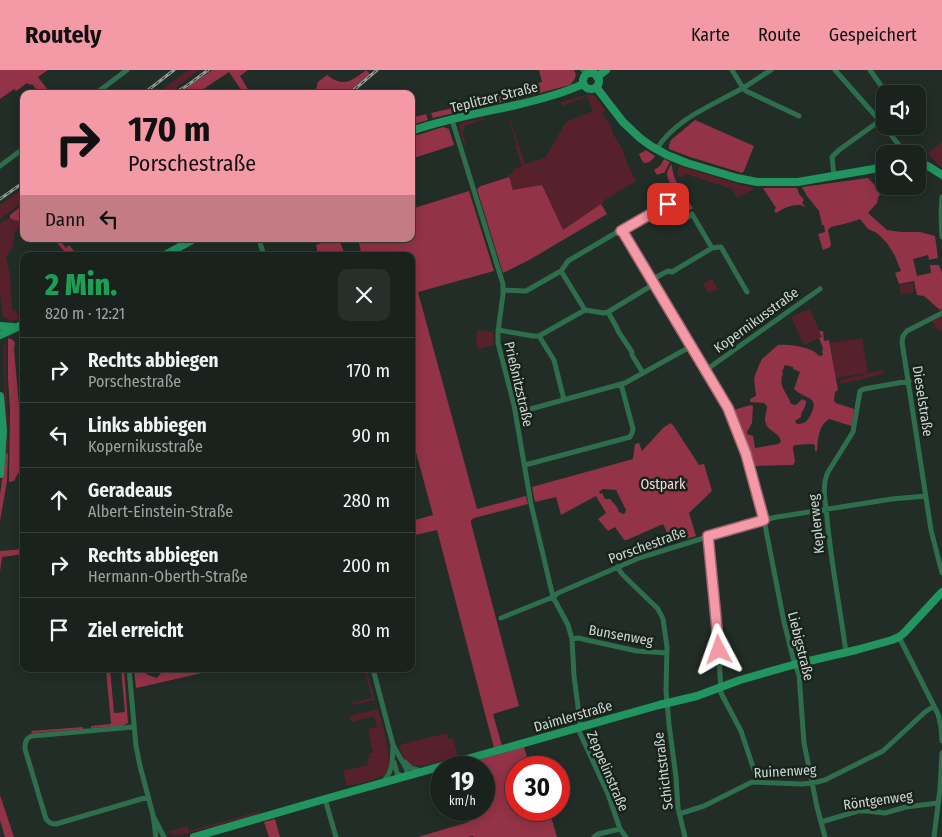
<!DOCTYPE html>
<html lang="de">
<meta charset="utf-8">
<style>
:root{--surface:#19221c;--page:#262f29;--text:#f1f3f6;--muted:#9fa4a3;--line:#373f3b;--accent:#f49aa6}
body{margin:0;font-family:"Fira Sans Condensed",sans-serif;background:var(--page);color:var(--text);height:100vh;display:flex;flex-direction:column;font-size:19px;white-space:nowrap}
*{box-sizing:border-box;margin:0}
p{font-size:16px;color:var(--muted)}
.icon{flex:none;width:28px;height:28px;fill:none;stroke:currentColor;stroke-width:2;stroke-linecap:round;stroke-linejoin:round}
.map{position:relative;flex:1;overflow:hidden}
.drawer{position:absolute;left:20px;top:182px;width:395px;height:420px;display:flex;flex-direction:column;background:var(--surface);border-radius:10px;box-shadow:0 2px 12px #0003,0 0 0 1px var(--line)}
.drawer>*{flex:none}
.banner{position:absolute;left:20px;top:20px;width:395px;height:152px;border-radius:10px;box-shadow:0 2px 12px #0003,0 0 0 1px var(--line);background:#f49aa6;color:#111;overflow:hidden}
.tools{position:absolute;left:876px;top:15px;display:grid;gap:10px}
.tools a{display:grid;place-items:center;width:50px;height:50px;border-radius:10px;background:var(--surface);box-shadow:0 2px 12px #0003,0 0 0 1px var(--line);font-size:25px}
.speed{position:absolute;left:430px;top:686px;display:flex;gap:10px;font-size:25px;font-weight:700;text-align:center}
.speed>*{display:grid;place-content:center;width:65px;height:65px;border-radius:50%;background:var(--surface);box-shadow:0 2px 12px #0003,0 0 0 1px var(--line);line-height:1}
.speed small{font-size:12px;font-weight:400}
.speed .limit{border:8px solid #d22;background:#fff;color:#111}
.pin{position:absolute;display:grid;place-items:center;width:42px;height:42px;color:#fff;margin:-21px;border-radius:10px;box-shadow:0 2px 8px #0006}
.me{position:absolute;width:55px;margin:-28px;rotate:356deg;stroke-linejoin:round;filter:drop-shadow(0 0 4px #0008)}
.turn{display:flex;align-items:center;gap:18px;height:105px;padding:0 25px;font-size:22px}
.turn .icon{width:65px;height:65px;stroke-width:2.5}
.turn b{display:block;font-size:35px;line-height:42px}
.then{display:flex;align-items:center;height:48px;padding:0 25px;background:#0003;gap:10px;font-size:19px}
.round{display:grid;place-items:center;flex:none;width:52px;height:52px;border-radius:10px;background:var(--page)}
.overview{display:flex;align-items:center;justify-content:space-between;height:85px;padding:0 25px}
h1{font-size:30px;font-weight:800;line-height:38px;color:#1e9e55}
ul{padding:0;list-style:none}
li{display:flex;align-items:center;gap:15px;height:65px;padding:0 25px;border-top:1px solid var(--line)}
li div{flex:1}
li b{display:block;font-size:19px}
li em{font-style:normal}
header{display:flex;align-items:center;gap:30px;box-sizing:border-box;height:70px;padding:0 25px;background:var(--accent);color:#111}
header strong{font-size:24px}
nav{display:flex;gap:28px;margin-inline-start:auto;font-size:18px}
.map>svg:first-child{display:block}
.green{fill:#57212b}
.forest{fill:#933347;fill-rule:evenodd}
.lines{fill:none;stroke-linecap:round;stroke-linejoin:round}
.street{stroke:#2f6e4d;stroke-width:5}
.secondary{stroke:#21945f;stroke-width:8}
.rail-casing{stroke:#929b95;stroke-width:3}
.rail{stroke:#18231c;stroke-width:1;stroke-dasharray:4;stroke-linecap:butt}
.route-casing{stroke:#9f646c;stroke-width:12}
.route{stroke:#f49aa6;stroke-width:9}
.labels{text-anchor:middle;stroke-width:5;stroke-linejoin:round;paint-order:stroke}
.street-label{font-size:14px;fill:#d0d7d3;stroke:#18231c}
.park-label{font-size:14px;fill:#f5d9db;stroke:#18231c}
</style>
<header>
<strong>Routely</strong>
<nav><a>Karte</a><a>Route</a><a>Gespeichert</a></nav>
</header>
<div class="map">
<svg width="942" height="767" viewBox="0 0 942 767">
<rect width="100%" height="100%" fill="#212d26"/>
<path class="green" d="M188 0H199L168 24H156Z
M589 24 595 26 604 39 605 41 602 44 611 55 613 64 622 78 626 91 636 111 605 130 603 133 563 160 552 138 513 120 508 105 513 103 512 100 522 96 515 76 517 75 510 53 511 52 525 94 545 88 566 52 593 41 587 26 562 36 561 32Z
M483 48 486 49 464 56V60L462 61 466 76H465C463 69 457 59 461 53Z
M942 72V97L937 94 928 83Z
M680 96 741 115 752 117 754 119 737 128 732 119 686 104 680 108C677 104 676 100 680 96Z
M24 118V131L0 149V135Z
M10 148 14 150 24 152 18 158 14 164 13 176 6 187 10 205 12 240 17 242V245H24V248L11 251 3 247 0 225V153Z
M712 209 718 219 708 223 703 214Z
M913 213 914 222 901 224 899 215Z
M810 239 822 267 804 275 791 247Z
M942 246V259L939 262 932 252 933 250Z
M477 260 493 262 494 275 478 279 476 272Z
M862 268 868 303 836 308 830 273Z
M6 269C5 307 8 345 8 384L5 383 4 276Z
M883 300 884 304 841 314 840 310Z
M364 599H366L375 630 353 635 351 633 372 628Z
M378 639C381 652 396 695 385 704 378 710 356 714 347 716L343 701 368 695 367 689 370 688 369 683 373 682 368 659 377 657 374 646 351 652 350 646Z
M447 663 448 669 453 668 458 687C446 690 418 701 408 693 403 688 401 681 399 675Z
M260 741V743L186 764 174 765 167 762 187 756 189 761Z"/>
<path class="forest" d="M0 0H48L38 7 51 24H40L32 14 30 15 27 13 16 21 14 19 0 29Z
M212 0H248L240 6 251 24H244L229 2 196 24H178Z
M366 0 370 4 346 24H317L316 20 318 12 327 5C344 18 352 11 366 0Z
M539 0H574C578 7 574 10 570 15L517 29 516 19 542 12Z
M512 18V28L510 30 433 48 431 43 457 37Z
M426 44 428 50 411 55V48Z
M695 50 754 76 744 101 742 103 690 87 669 79V75L671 70Z
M443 57 449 59 454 75 411 89V67Z
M646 80 655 86C652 90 650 93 644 93L641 89 639 84Z
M664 89 670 92 664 103H662L657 105 654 100 660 96Z
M672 94C672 111 685 125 693 138L687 142C683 134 668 113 667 105 667 101 669 97 672 94Z
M509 107 513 120 542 115 563 160 601 134 607 144 531 189 503 203 477 119 481 116Z
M868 108 881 122 878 128 877 133 868 143 887 160 901 162H920L935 166 938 188 929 190 928 185 913 189 917 206 931 203 930 195H939L942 203V239L940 240 924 226 917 225 914 211 899 214 895 203 901 201 895 186 887 173 877 163 868 159 860 149 848 153 831 157 828 160 831 174 830 177 823 180 818 164 825 162 824 155H822L819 141 807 126 802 117Z
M763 118H797L799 124 804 130 802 133 806 137C795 132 785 138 776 143L774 140 776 138Z
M469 121 494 201 418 222 477 439 526 426 528 434 474 448 471 450V453L519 636 493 644 502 676 494 678 437 460 411 466V451L433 445 411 364V186H362L358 169H411V139Z
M24 134V152L14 150 10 148V145Z
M54 169H59L66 178 69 175 78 186H68Z
M332 169 337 170 341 174 345 186H309L318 184 316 175Z
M819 261H823L824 271 829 270 838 320 835 322 834 331 836 333 854 339 852 356 829 349C818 356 818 370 817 381H815V376L813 374 794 375 793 378 795 392 793 395 755 396 733 340 751 335 753 336 752 353 747 362V364L753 366 755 378 778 374 781 372C780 361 765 362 765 349 765 345 767 340 767 336L764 333 750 332V329L756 326 754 308 759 295 762 289 778 275C789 274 813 277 819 286L823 285 822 282 823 278 819 268 822 267ZM785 295 793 297V299L800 302 794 319C805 330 821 325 810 346 807 352 804 354 797 354L795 351 801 347C801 341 807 337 806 331L802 329 796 335 791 334C786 320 778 318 783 303L782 302Z
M8 268 13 270 15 273 14 279 21 358 20 385H24V403H18L14 411 9 412 10 340 8 308Z
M671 353 672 355H673L699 395 704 394 712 421 689 443 696 466 672 473 663 454 627 470H624L615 457 608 461 598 449 606 443 596 426 561 445 556 427 535 432 532 417 633 389 635 374 639 373 642 381 664 357ZM603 419 616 420 626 440 625 443 623 444 619 442 617 437 610 429H605L602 423 600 424 599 422Z
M5 383 8 384 7 411 0 451V425Z
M24 479V484L2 487 0 502V481Z
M106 599H110L114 643 125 642 121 599H124L128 653 122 656 91 658V656L111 654Z
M134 599H143C145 605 151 606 157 608L161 603 177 599H220L136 618Z
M83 657V659L32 663 31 661Z
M524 677 530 697 516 698V740H549L557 767H474L473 766 468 767H418L469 752 466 740H484V698L454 697Z
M0 725 14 767H5L0 750Z
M275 749 280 767H269L264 752Z"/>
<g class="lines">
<path class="street" d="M583 0 586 4
M732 0 743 18 746 21 799 46
M835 0 880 51 906 84
M870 0 887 24
M95 24 127 0
M452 50 503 214V224L498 262V273L514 335 531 434 553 527 568 555 572 569 574 606 580 652 579 661 608 724 620 759 626 767
M656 80C675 49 711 36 741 19 752 13 761 6 771 0
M0 96 24 78
M834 106 832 87 839 80 885 47
M942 127 941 143 942 167
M621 161 677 128 688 147 692 144 712 178
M259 169 264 186
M561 201 585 240
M651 210 668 201 672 202 712 178 721 177 747 222
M503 220 526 221 561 201 568 191 619 161 623 162 691 278 694 280 728 338 746 384 750 397 764 450 784 552 793 588 799 605 804 673 817 737 825 767
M608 242 617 258 618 261 632 282V285L643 303
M942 243 907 261 903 266 902 272 931 460 942 503
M498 260 533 266H539L585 240 604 243 608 242 654 214
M539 266 554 290 564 330
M706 300 820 219
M516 343 625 313 688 278H691
M525 395 630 367 632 363 633 359 621 314
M708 466 718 566 721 623 741 661 758 712
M617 497 623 505 658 539 663 549 667 577 666 621 669 654 676 707 678 738 685 767
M501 548 553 527 558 523 639 488 759 451 777 447 892 429 926 426
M899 567 938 644 941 657 942 671
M572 569 578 568 637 581 667 583
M846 582C840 537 831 493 827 448 826 433 821 417 828 402L853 362 860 321 864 319 909 311
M129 599 136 676 140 696 153 745 156 767
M373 599 393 675 406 698 408 705
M133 657 32 666C26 668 25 672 25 679L46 749C49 753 51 754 56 754L148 727
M394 692 397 703 402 707
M405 692 411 698 421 701
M382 712C394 702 392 689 393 676
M325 729 336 767
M679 744 704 736 752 712 802 714 817 712 825 710 883 681 925 642 934 636
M153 746 164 767
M821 752 858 741H868L885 743 906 737 938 733
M594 767 598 764 620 759
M934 767 940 719 942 683"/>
<path class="secondary" d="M583 11a8 8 0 1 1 16 0a8 8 0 1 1-16 0Z
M597 7 606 0
M596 17 623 52 640 68 651 76 667 85 687 93 737 108 757 112H798L885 97
M411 61C445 49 481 43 516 35 538 30 562 24 583 14
M918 93 928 96 942 105
M163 186 194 169
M0 256 13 257
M0 265 24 254
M0 326 3 361 0 404
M194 767 325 729 659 635 697 626 740 610 796 594 856 580 892 570 899 567 904 563 942 522"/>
<defs>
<path id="rail" d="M143 24 174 0
M173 24 188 15 208 0
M349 24 377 0
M0 129 24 112"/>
</defs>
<use href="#rail" class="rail-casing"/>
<use href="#rail" class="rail"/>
</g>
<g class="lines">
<defs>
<path id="route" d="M668 134 621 161 623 162 728 338 746 384 764 450 708 466 719 580"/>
</defs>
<use href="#route" class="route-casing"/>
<use href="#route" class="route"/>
</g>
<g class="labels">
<g class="street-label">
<text transform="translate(494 27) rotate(-14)" y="5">Teplitzer Straße</text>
<text transform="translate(756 250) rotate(-36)" y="5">Kopernikusstraße</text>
<text transform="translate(519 314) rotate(77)" y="5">Prießnitzstraße</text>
<text transform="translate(923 331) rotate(81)" y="5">Dieselstraße</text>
<text transform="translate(816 454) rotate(-96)" y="5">Keplerweg</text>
<text transform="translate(647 475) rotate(-20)" y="5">Porschestraße</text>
<text transform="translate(621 565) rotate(10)" y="5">Bunsenweg</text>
<text transform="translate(801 576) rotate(76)" y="5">Liebigstraße</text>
<text transform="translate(573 646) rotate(-16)" y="5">Daimlerstraße</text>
<text transform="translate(608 701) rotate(67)" y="5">Zeppelinstraße</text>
<text transform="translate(663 701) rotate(-97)" y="5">Schichtstraße</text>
<text transform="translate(785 701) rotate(-3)" y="5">Ruinenweg</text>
<text transform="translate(878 730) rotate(-8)" y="5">Röntgenweg</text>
</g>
<g class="park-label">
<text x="663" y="419">Ostpark</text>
</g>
</g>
</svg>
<div class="tools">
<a><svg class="icon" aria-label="sound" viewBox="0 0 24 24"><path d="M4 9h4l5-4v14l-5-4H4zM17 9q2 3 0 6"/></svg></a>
<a><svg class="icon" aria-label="search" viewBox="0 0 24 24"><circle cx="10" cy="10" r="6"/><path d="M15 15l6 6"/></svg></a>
</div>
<div class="speed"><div>19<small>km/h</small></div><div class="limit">30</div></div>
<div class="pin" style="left:668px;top:134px;background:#d93025"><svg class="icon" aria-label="arrive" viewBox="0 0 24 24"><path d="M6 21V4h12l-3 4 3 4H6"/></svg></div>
<svg class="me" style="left:719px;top:580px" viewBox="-20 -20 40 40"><path d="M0-17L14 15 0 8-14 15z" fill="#f49aa6" stroke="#fff" stroke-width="4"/></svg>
<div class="banner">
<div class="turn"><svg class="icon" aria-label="right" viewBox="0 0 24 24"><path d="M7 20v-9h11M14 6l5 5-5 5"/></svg><div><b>170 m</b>Porschestraße</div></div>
<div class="then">Dann<svg class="icon" aria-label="left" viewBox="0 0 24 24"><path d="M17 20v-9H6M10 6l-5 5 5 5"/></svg></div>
</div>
<section class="drawer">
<div class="overview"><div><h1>2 Min.</h1><p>820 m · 12:21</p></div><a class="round"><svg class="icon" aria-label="close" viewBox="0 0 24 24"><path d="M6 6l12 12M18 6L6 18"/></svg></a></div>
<ul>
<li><svg class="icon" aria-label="right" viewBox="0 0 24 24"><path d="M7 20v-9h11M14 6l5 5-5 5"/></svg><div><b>Rechts abbiegen</b><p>Porschestraße</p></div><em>170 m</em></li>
<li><svg class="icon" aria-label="left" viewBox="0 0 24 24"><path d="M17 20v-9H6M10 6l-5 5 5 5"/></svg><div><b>Links abbiegen</b><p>Kopernikusstraße</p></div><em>90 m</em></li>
<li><svg class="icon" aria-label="ahead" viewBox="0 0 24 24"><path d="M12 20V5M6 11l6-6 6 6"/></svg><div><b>Geradeaus</b><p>Albert-Einstein-Straße</p></div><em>280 m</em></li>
<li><svg class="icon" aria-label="right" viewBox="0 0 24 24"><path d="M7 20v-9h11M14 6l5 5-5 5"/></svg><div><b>Rechts abbiegen</b><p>Hermann-Oberth-Straße</p></div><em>200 m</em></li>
<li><svg class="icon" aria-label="arrive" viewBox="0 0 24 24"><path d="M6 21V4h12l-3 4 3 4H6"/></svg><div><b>Ziel erreicht</b></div><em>80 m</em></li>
</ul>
</section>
</div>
